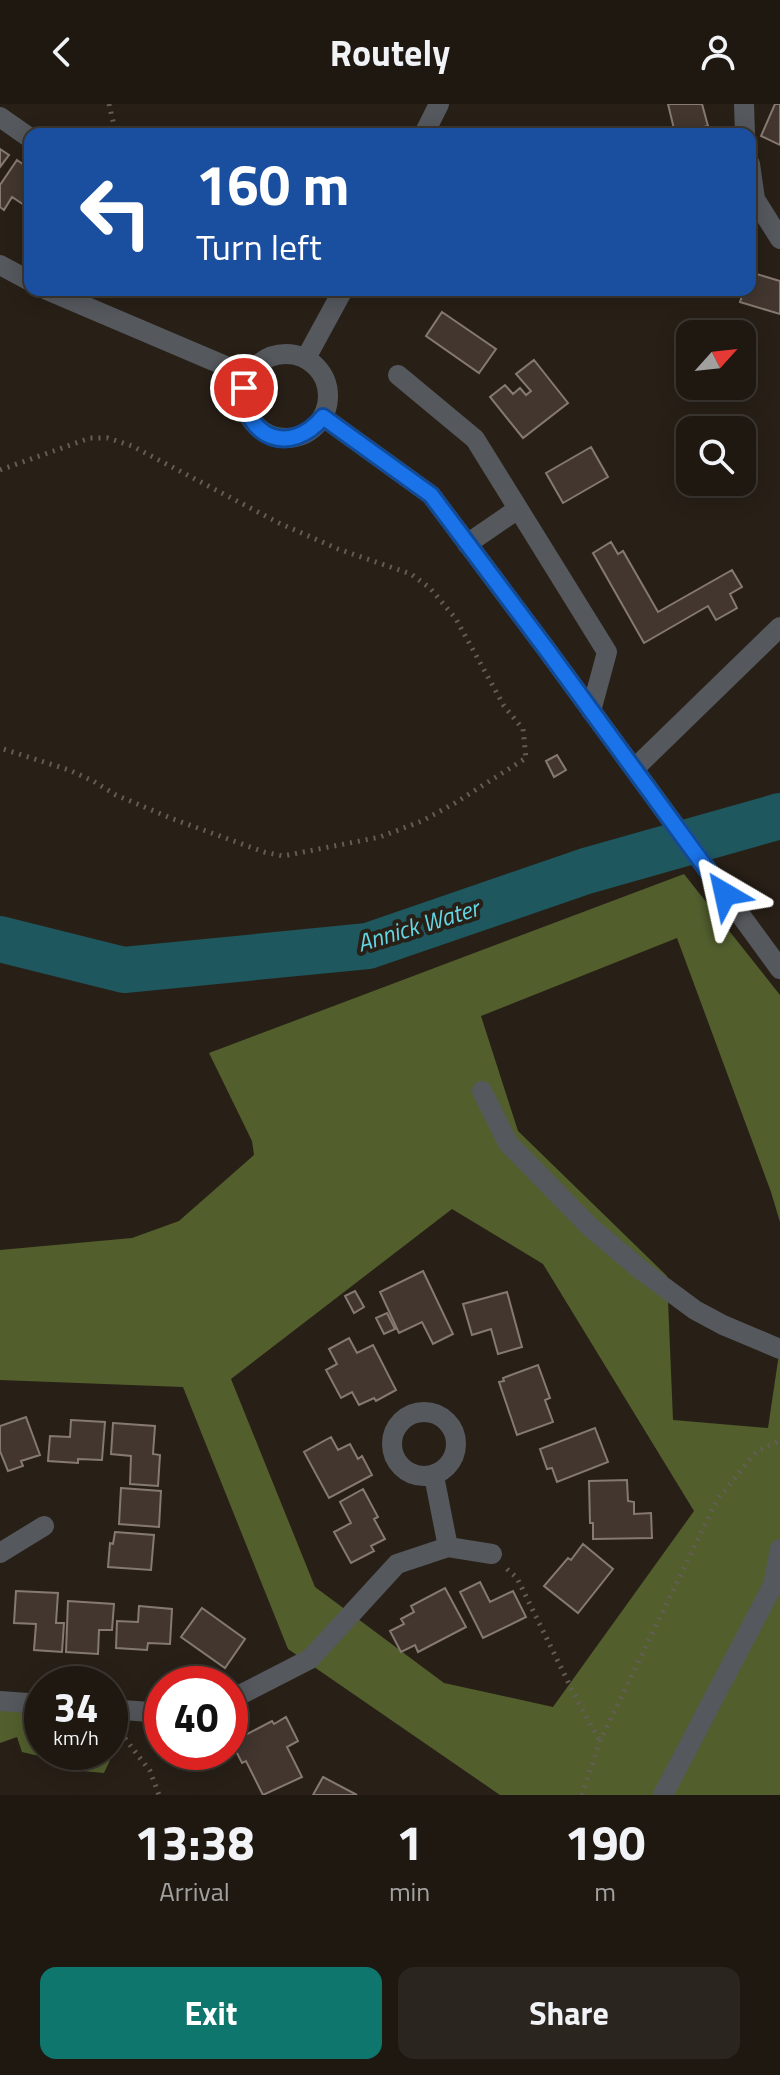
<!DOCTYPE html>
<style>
:root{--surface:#1e1811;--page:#2b251f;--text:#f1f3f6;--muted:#a1a09f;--line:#3c3731;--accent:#0f766e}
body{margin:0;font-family:"Titillium Web",sans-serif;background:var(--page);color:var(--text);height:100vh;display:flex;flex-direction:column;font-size:30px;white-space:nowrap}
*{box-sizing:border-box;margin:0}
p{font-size:26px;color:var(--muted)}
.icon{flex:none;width:44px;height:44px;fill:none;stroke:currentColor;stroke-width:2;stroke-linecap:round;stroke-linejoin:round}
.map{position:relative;height:1691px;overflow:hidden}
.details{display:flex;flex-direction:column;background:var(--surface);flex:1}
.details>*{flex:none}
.guide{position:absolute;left:24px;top:24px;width:732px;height:168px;border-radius:16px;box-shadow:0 4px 20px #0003,0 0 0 2px var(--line);background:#1a4fa0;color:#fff;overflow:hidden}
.needle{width:52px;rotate:63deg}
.tools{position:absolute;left:676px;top:216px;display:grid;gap:16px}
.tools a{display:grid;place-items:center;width:80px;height:80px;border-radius:16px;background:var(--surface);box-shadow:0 4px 20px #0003,0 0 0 2px var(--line);font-size:40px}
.speed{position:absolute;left:24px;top:1562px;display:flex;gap:16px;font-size:40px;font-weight:700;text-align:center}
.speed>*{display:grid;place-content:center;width:104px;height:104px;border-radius:50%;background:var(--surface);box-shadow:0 4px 20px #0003,0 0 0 2px var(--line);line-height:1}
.speed small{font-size:20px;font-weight:400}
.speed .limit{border:12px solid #d22;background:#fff;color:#111}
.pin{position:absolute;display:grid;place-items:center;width:68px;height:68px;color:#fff;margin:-34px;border:4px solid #fff;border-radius:50%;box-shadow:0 2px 8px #0007}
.me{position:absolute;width:88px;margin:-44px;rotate:324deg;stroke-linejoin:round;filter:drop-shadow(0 0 6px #0008)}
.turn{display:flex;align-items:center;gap:28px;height:168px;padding:0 40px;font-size:36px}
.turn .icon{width:104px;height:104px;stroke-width:2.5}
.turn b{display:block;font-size:56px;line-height:68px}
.eta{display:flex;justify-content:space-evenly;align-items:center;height:136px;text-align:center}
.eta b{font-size:48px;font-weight:700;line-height:56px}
.primary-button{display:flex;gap:16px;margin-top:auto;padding:16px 40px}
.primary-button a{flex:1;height:92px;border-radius:16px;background:var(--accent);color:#fff;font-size:32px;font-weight:700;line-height:92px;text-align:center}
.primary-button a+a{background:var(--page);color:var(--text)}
header{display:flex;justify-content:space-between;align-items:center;height:104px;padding:0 40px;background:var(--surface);font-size:36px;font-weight:700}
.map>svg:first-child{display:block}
.forest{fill:#525f2d;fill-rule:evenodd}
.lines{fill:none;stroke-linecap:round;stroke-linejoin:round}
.river{stroke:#1e575e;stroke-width:46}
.building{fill:#42362f;stroke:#867971;stroke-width:2}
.path{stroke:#645d55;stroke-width:5;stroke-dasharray:2 6;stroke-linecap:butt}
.minor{stroke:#55585d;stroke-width:20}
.route-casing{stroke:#114b97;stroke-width:20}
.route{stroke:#1a73e8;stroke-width:14}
.labels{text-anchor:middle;stroke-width:8;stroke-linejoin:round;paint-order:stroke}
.water-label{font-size:24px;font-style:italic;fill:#65d6e4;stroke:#282017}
</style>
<header><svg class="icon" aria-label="back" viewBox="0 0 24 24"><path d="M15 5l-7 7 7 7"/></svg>Routely<svg class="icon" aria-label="person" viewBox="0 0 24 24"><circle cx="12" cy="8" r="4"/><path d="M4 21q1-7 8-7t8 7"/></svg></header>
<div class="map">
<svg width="780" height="1691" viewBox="0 0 780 1691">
<rect width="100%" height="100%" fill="#282017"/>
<path class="forest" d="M684 770 780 891V1118L771 1088 677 834 481 912 518 1027 667 1172 673 1316 768 1324 780 1243V1691H500L288 1545 183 1283 0 1276V1146L132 1134 179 1117 254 1051 252 1037 209 949ZM452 1105 543 1160 694 1407 553 1603 444 1579 315 1483 231 1275Z
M0 1605 42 1606V1648H57L39 1652 22 1648 17 1633 0 1639Z
M110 1625 119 1637 104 1669 71 1666 62 1648H110Z"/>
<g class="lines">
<path class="river" d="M0 835 124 866 368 842 586 767 780 712"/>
</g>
<path class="building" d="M668 0H702L708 22 675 29Z
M775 0H780V41L761 32Z
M0 45 9 51 0 63Z
M17 56 30 65V105L12 93 4 106 0 103V81Z
M750 168 780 177V210L740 198 744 186H750Z
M442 208 496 245 479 269 426 232Z
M534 256 568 299 523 334 490 293 505 281 513 290 520 284 526 291 531 287 516 270Z
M591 343 608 373 563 399 546 369Z
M611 438 618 450 623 447 658 508 732 466 742 483 730 490 737 504 716 516 708 502 644 539 593 449Z
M557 651 566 666 554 673 546 657Z
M423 1167 453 1230 433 1240 422 1218 399 1229 380 1188Z
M355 1187 364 1203 354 1209 345 1192Z
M507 1188 522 1243 498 1250 491 1225 472 1231 463 1200Z
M387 1209 395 1225 384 1230 376 1214Z
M349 1234 357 1249 373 1241 396 1286 376 1297 374 1294 359 1301 352 1288 341 1294 326 1266 337 1260 329 1245Z
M538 1261 550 1294 545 1296 553 1318 517 1331 499 1278 504 1277 503 1274Z
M26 1313 40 1351 21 1357 23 1362 8 1367 0 1347V1322Z
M71 1316 105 1318 102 1356 78 1355V1359L48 1357 50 1332 70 1333Z
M113 1319 155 1322 153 1350 160 1351 158 1382 130 1380 131 1352 111 1350Z
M595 1324 608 1358 557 1378 552 1364 547 1365 540 1345Z
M331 1333 338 1346 350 1340 358 1355 362 1352 372 1371 329 1394 304 1348Z
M627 1376 628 1397 634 1398V1410L651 1409 652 1434 593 1435V1419H590L589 1377Z
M121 1384 161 1387 159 1423 119 1420Z
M363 1385 378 1413 374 1415 385 1435 371 1442 374 1447 351 1459 334 1428 351 1419 340 1398Z
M115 1428 154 1431 151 1466 108 1463 110 1439 113 1440Z
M583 1440 613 1465 578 1509 544 1482 568 1454 571 1456Z
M480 1478 490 1498 513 1487 526 1513 483 1534 460 1488Z
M445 1484 466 1523 418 1548 415 1541 401 1548 390 1527 404 1520 401 1515 414 1508 411 1502Z
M16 1487 58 1489 56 1519H64L62 1548 34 1546 36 1520 14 1519Z
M68 1497 114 1500 112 1526H99L98 1550 66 1548Z
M139 1502 172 1505 170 1540 148 1539 147 1546 116 1544 117 1517 138 1518Z
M202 1504 245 1535 225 1564 181 1533Z
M286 1613 298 1637 287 1643 302 1673 263 1691 246 1657 242 1659 233 1641 237 1638 236 1636 272 1617 274 1620Z
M323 1673 357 1691H313Z"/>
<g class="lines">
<path class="path" d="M109 0 116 30
M0 366 90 334H108L132 342 279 419 338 445 411 470 430 484 456 515 504 602 523 625 526 654 455 699 422 717 380 733 283 752 264 748 173 715 116 691 93 677 69 666 0 644
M507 1465 517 1474 578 1598 600 1637
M120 1628 150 1667 159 1691
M582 1691 600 1637 717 1396 756 1348 780 1336"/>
<path class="minor" d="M744 0 745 30
M0 13 30 34
M424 30 439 0
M750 60 755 95 780 135
M0 161 30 177
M47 186 249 272
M244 292a42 42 0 1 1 84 0a42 42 0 1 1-84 0Z
M306 254 343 186
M398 271 475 335 607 548 591 607
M323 313 431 391 547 546 780 865
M467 440 518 405
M634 665 780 523
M482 987 508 1039 590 1123 641 1166 695 1206 723 1221 780 1245
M392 1340a32 32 0 1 1 64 0a32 32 0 1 1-64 0Z
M434 1372 448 1443
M0 1449 44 1422
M230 1596 310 1555 397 1460 448 1443 492 1450
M0 1597 42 1600
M110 1605 162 1609
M663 1691 773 1481 780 1445"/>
</g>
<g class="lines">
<defs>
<path id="route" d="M244 284C244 335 291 352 323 313L431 391 547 546 725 790"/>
</defs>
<use href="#route" class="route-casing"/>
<use href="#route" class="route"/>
</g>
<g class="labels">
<g class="water-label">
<text transform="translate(418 822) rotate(-17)" y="8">Annick Water</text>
</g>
</g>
</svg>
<div class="tools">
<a><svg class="needle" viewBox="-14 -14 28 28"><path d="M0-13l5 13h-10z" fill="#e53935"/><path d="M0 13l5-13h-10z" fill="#a1a09f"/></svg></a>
<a><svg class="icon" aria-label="search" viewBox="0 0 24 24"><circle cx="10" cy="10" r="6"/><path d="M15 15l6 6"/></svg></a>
</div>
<div class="speed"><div>34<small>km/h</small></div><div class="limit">40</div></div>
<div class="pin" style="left:244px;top:284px;background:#d93025"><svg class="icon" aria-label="arrive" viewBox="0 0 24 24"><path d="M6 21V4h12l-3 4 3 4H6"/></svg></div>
<svg class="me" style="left:725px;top:790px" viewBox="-20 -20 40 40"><path d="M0-17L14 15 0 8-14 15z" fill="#1a73e8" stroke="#fff" stroke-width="4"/></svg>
<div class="guide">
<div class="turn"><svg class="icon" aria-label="left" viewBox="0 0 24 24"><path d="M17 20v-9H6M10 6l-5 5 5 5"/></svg><div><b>160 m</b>Turn left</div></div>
</div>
</div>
<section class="details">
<div class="eta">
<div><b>13:38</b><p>Arrival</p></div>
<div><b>1</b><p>min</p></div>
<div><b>190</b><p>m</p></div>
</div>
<div class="primary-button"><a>Exit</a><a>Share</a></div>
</section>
